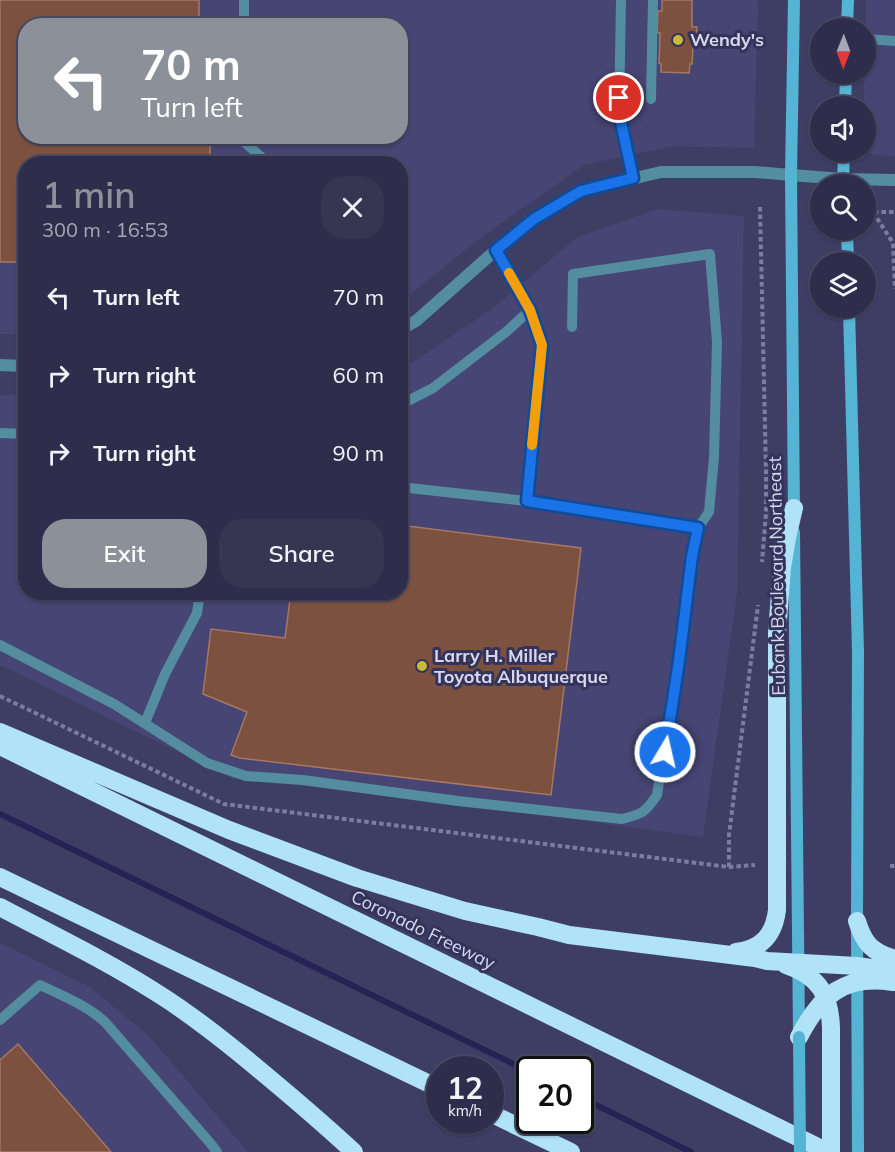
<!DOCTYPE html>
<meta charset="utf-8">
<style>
:root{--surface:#2e2e4c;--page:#363653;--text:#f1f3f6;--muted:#a7a8b5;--line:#494a64;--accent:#8c9099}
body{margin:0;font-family:Mulish,sans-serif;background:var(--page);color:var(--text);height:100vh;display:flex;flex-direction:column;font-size:22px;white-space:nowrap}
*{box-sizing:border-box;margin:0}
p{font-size:20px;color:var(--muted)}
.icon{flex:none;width:33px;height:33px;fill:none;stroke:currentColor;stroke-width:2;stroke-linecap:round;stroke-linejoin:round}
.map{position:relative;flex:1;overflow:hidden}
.details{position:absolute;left:18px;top:156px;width:390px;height:444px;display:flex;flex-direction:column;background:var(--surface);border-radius:24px;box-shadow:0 2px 4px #0004,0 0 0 2px var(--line)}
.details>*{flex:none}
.top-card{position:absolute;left:18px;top:18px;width:390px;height:126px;border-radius:24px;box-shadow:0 2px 4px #0004,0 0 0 2px var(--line);background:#8c9099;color:#fff;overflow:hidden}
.needle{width:39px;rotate:181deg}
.buttons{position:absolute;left:810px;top:18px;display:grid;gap:12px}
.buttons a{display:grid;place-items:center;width:66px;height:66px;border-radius:50%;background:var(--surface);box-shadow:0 2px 4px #0004,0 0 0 2px var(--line);font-size:30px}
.speed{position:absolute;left:426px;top:1056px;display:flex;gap:12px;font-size:30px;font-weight:700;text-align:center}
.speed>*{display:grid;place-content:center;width:78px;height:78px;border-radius:50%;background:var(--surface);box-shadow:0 2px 4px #0004,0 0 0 2px var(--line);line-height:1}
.speed small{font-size:15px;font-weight:400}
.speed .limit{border:3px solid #111;border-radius:9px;background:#fff;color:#111}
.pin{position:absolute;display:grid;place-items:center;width:51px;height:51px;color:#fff;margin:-26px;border:3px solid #fff;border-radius:50%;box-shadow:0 2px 6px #0007}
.me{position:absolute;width:66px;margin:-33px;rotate:9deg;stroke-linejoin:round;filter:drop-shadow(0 0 4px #0008)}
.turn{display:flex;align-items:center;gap:21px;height:126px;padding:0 24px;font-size:27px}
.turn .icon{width:78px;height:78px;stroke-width:2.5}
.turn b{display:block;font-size:42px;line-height:51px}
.round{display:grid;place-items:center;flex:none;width:63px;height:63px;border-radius:24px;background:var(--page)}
.overview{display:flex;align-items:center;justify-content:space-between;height:102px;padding:0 24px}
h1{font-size:36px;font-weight:600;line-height:45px;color:var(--accent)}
.cta{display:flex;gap:12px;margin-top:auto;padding:12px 24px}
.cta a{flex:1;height:69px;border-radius:24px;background:var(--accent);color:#fff;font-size:24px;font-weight:600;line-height:69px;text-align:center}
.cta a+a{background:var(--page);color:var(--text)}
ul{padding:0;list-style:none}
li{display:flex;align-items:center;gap:18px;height:78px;padding:0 24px}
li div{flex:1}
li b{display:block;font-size:22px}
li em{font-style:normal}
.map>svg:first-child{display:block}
.built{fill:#464573;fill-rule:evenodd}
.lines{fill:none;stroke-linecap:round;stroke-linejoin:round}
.stream{stroke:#272254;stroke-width:6}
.building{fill:#7d513f;stroke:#a77764;stroke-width:1.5}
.path{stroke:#7c7d9e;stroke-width:4;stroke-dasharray:4.5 3;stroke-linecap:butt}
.service{stroke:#548ca0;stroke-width:10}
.minor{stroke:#548ca0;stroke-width:12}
.tertiary{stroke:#548ca0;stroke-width:12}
.secondary{stroke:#55b4d4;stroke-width:12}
.motorway{stroke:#b0e3f7;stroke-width:18}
.secondary-bridge{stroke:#55b4d4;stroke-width:12}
.route-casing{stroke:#114b97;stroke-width:15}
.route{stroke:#1a73e8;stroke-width:10}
.slow{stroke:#f59e0b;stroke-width:10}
.poi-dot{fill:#c8bb3b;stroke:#343359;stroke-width:2}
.labels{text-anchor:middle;stroke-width:6;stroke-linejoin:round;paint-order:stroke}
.poi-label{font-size:18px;font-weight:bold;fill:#d7d8f0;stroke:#343359;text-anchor:start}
.street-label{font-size:18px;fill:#d7d8f0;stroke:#343359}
</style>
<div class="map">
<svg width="895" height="1152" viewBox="0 0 895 1152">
<rect width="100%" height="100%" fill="#3e3e65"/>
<path class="built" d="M0 0H758L754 148 674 146 584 165 476 241 401 302 400 164H26L25 334H0ZM26 26H400V136H26Z
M866 0H895V156L875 155 868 152 866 148V106H864V74H866Z
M657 209 744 216 737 592 703 837 400 796 234 779 0 665V395L25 394 26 592H400L401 370 492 309 576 238Z
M0 943 90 987 149 1036 248 1152H0Z"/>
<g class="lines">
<path class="stream" d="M0 814 530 1072
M580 1097 691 1152"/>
</g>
<path class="building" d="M0 0H199V26H26V136H210V159L176 158V164H26V262H0Z
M662 0H692V27H697L696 47H693L692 64H690L689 73 661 72V64L659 63 660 33H657L658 11H662Z
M400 525 581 548 551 795 240 758 231 755 247 712 203 694 211 629 285 638 291 592H400Z
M18 1044 111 1152H0V1060Z"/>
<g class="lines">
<path class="path" d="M760 207 766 471V513L762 562
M873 212 893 243 895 289
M874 212H895
M0 696 224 804 729 867 755 865
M890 866H895
M729 867V835L758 605"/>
<path class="service" d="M621 0 619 113 633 178
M244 26V0
M866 39 895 41
M651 99 653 0
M241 136V139L269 164
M496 250 530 310 542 345 527 501
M24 366V280
M400 405 433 388 506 332 530 310
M0 433 26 434
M400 487 527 501 698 528
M0 645 114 704 207 763 246 776 303 780 458 801 622 819C642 814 645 813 657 795L679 661 692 556 698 528 709 512 714 457 717 342 710 254 573 274 572 327
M145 723 165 674 197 613 200 592
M0 1020 40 985C63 996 86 1005 105 1022L211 1144 217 1152"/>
<path class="minor" d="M400 330 416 321 496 250 534 219 581 191 661 172H755L791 175
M0 365 26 366"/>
<path class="tertiary" d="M791 175 843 179 895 180"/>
<path class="secondary" d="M794 0 791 175 794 515
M847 28 848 0
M845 106 846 74
M843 184 844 152
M847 230 848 262
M849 308 858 652 857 921 858 1152
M794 532 799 1034"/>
<path class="motorway" d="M0 732 229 830 357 878 465 911 538 927 569 935 755 958 767 961 857 966 895 971
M0 746 828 1152
M0 877 440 1089
M0 907C53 935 107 961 157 993 186 1011 213 1032 239 1053 278 1085 316 1117 354 1152
M857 921C864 944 872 952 895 959
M736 952C762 949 774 935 777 910V633L782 568 787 538 794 508
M786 965C819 976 830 995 831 1028V1152
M799 1037C820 996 844 974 893 982
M490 1113 571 1152"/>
<path class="secondary-bridge" d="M799 1037 800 1152"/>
</g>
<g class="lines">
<defs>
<path id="route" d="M619 98V113L633 178 581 191 534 219 496 250 530 310 542 345 527 501 698 528 692 556 679 661 665 752"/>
</defs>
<use href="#route" class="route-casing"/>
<use href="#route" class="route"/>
<path class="slow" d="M509 273 530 310 542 345 532 445"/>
</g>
<g class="poi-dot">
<circle cx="678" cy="40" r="6"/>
<circle cx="422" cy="666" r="6"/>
</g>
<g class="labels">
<g class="poi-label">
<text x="690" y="46">Wendy's</text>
<text x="434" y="662">Larry H. Miller<tspan x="434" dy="21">Toyota Albuquerque</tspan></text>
</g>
<g class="street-label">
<text transform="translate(777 576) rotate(-91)" y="6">Eubank Boulevard Northeast</text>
<text transform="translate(423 930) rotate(26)" y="6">Coronado Freeway</text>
</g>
</g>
</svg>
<div class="buttons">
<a><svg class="needle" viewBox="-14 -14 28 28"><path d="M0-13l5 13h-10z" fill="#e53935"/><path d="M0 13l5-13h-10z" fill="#a7a8b5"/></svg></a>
<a><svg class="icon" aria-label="sound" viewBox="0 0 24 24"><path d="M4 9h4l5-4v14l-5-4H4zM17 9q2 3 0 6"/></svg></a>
<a><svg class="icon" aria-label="search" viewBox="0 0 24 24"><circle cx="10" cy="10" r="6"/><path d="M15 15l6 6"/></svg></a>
<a><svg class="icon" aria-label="layers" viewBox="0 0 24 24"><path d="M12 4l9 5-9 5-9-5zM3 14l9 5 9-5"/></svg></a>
</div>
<div class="speed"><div>12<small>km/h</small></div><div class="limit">20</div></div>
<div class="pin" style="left:619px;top:98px;background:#d93025"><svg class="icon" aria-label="arrive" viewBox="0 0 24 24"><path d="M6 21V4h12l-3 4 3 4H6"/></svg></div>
<svg class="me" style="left:665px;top:752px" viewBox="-20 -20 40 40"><circle r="17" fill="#1a73e8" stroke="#fff" stroke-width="3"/><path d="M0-11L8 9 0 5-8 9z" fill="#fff"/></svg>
<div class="top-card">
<div class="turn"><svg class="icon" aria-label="left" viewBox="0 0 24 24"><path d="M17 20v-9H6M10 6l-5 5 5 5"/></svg><div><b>70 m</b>Turn left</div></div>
</div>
<section class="details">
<div class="overview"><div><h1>1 min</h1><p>300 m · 16:53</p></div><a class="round"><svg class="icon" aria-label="close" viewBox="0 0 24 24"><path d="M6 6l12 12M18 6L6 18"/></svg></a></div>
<ul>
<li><svg class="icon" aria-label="left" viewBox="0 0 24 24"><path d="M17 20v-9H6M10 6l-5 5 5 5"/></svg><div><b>Turn left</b></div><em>70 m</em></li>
<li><svg class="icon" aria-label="right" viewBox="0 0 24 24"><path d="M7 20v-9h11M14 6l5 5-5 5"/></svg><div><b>Turn right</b></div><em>60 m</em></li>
<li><svg class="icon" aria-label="right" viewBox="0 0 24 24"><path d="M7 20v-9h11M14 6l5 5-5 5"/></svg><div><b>Turn right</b></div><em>90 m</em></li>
</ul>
<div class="cta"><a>Exit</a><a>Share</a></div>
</section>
</div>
